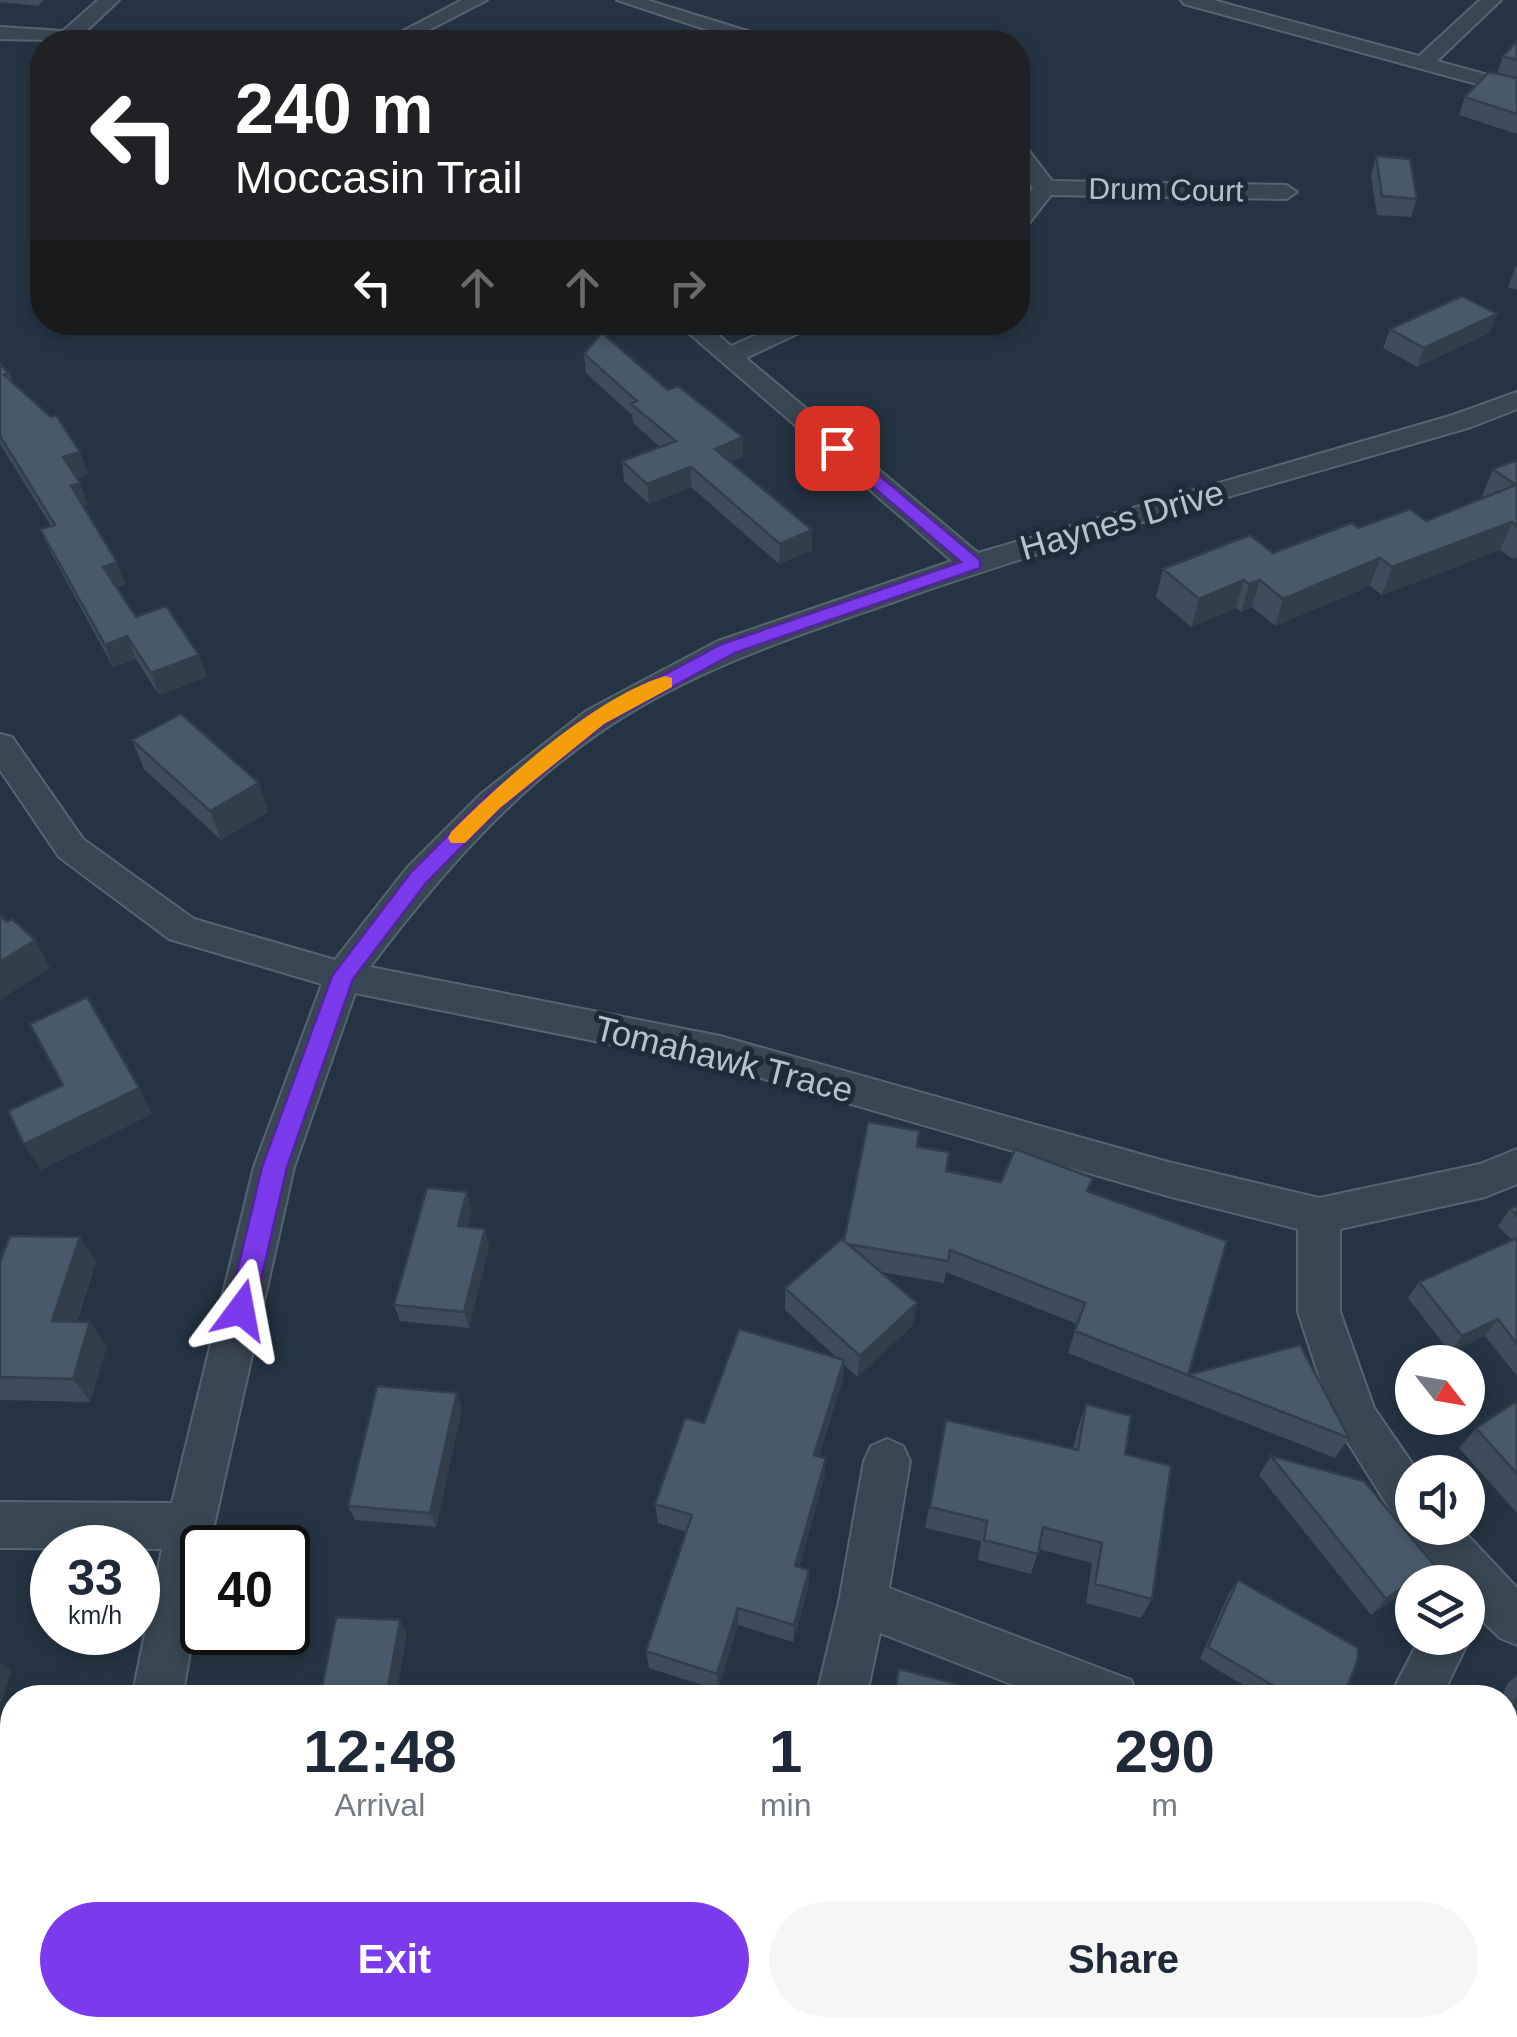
<!DOCTYPE html>
<style>
:root{--surface:#fff;--page:#f6f6f7;--text:#1f2937;--muted:#747a83;--accent:#7c3aed}
body{margin:0;font-family:Arial,sans-serif;background:var(--page);color:var(--text);height:100vh;display:flex;flex-direction:column;font-size:38px;white-space:nowrap}
*{box-sizing:border-box;margin:0}
p{font-size:32px;color:var(--muted)}
.icon{flex:none;width:55px;height:55px;fill:none;stroke:currentColor;stroke-width:2;stroke-linecap:round;stroke-linejoin:round}
.map{position:relative;flex:1;overflow:hidden}
.details{position:absolute;left:0px;top:1685px;width:1518px;height:352px;display:flex;flex-direction:column;background:var(--surface);border-radius:40px 40px 0 0;box-shadow:0 5px 15px #0003}
.details>*{flex:none}
.top-card{position:absolute;left:30px;top:30px;width:1000px;height:305px;border-radius:40px;box-shadow:0 5px 15px #0003;background:#202124;color:#fff;overflow:hidden}
.needle{width:65px;rotate:121deg}
.tools{position:absolute;left:1395px;top:1345px;display:grid;gap:20px}
.tools a{display:grid;place-items:center;width:90px;height:90px;border-radius:50%;background:var(--surface);box-shadow:0 5px 15px #0003;font-size:50px}
.speed{position:absolute;left:30px;top:1525px;display:flex;gap:20px;font-size:50px;font-weight:700;text-align:center}
.speed>*{display:grid;place-content:center;width:130px;height:130px;border-radius:50%;background:var(--surface);box-shadow:0 5px 15px #0003;line-height:1}
.speed small{font-size:25px;font-weight:400}
.speed .limit{border:5px solid #111;border-radius:15px;background:#fff;color:#111}
.pin{position:absolute;display:grid;place-items:center;width:85px;height:85px;color:#fff;margin:-42px;border-radius:20px;box-shadow:0 5px 15px #0006}
.me{position:absolute;width:110px;margin:-55px;rotate:13deg;stroke-linejoin:round;filter:drop-shadow(0 0 8px #0008)}
.turn{display:flex;align-items:center;gap:35px;height:210px;padding:0 40px;font-size:45px}
.turn .icon{width:130px;height:130px;stroke-width:2.5}
.turn b{display:block;font-size:70px;line-height:85px}
.lanes{display:flex;align-items:center;height:95px;padding:0 40px;background:#0003;justify-content:center;gap:50px;direction:ltr}
.lanes .off{opacity:.35}
.eta{display:flex;justify-content:space-evenly;align-items:center;height:170px;text-align:center}
.eta b{font-size:60px;font-weight:800;line-height:70px}
.cta{display:flex;gap:20px;margin-top:auto;padding:20px 40px}
.cta a{flex:1;height:115px;border-radius:60px;background:var(--accent);color:#fff;font-size:40px;font-weight:800;line-height:115px;text-align:center}
.cta a+a{background:var(--page);color:var(--text)}
.map>svg:first-child{display:block}
.lines{fill:none;stroke-linecap:round;stroke-linejoin:round}
.minor-casing{stroke:#576470;stroke-width:4}
.minor{fill:#394653;fill-rule:evenodd}
.wall{fill:#3e4d5b}
.shaded-wall{fill:#323f4a}
.building{fill:#485a6a;stroke:#323f4a;stroke-width:2.5}
.route{fill:#7c3aed;stroke:#51269a;stroke-width:2.5}
.slow{fill:#f59e0b}
.labels{text-anchor:middle;stroke-width:10;stroke-linejoin:round;paint-order:stroke}
.far-street-label{font-size:30px;fill:#b6c1cd;stroke:#1e2b38}
.street-label{font-size:35px;fill:#b6c1cd;stroke:#1e2b38}
</style>
<div class="map">
<svg width="1517" height="2037" viewBox="0 0 1517 2037">
<rect width="100%" height="100%" fill="#253443"/>
<g class="lines">
<defs>
<path id="minor" d="M98 0H119L85 32 144 36 154 42 0 39V27L63 31Z
M462 0H487L406 42H382Z
M617 0H647L770 38 773 42H744Z
M1181 0H1213L1419 56 1480 0H1501L1437 61 1517 83V95L1184 4Z
M1018 145 1026 147 1052 181 1286 185 1297 192 1286 199 1051 195 1026 227 1018 229V208L1033 188 1018 166Z
M676 322H704L731 346 787 322H822L746 358 978 553 1453 415 1517 392V409L1471 427C1280 483 1087 534 899 600 799 635 698 667 609 726 514 789 438 877 370 967L720 1036 1168 1162 1319 1198 1480 1164 1517 1149V1184L1485 1197 1340 1229V1312L1374 1408 1418 1472H1412V1528H1461L1517 1588V1645L1500 1638 1468 1607V1582H1446L1414 1544 1409 1524 1396 1519 1333 1419 1298 1312V1229L1168 1196 720 1066 355 993 294 1167 209 1548H202V1585L182 1698H132L162 1549 0 1548V1502L172 1503 254 1167 322 984 169 939 59 857 0 770V734L12 737 83 839 194 919 335 960 407 868 481 794 586 711 718 641 952 561Z
M887 1439 903 1446 910 1461 889 1588 1131 1680 1138 1698H1047L880 1633 866 1698H816L839 1602 864 1461 871 1446Z
M1468 1631 1470 1638 1441 1698H1389L1420 1638H1468Z
M44 2025H100L96 2037H40Z"/>
</defs>
<use href="#minor" class="minor-casing"/>
<use href="#minor" class="minor"/>
</g>
<path class="wall" d="M0 0H44L38 6 0 2Z
M1517 41V134L1459 115 1465 97 1497 74 1503 56Z
M1376 156 1417 199 1411 217 1377 215 1371 175Z
M1517 266V290L1508 287 1515 268Z
M1497 314 1489 333 1417 367 1383 348 1390 329Z
M529 322H562L539 331Z
M584 354 668 390 743 437V457L731 462 812 530V550L779 564 691 487 649 504 624 481 622 461 660 447 633 423 632 415 586 373Z
M0 364 9 373 13 383 80 452 88 474 77 478 88 505 83 506 125 584 116 587 136 617 207 677 159 695 136 659 113 667 50 551 40 529 51 526 0 444Z
M1517 460V557L1513 559 1500 550 1382 595 1370 586 1275 626 1252 607 1241 612 1236 608 1191 627 1156 597 1163 569 1273 553 1358 528 1426 521 1484 498 1482 496 1493 469Z
M132 740 259 783 268 812 221 840 144 769Z
M917 1147 946 1171 1001 1182 1088 1191 1188 1375 1349 1438 1335 1458 1068 1353 1077 1324 946 1272 944 1283 881 1272 913 1325 857 1377 844 1364 842 1382 819 1456 826 1458 824 1478 799 1567 809 1570 808 1588 793 1642 738 1625 718 1690 649 1668 646 1651 686 1532 658 1523 655 1504 704 1423 837 1358 785 1310V1288L844 1241Z
M1517 1205V1376L1485 1336 1450 1352 1408 1298 1419 1282 1512 1240 1498 1226 1510 1209Z
M472 1210 467 1227 489 1246 469 1328 400 1321 394 1305Z
M80 1237 96 1262 77 1322 107 1346 90 1402 0 1400V1262Z
M1517 1401V1513L1459 1448 1476 1428Z
M1086 1404 1125 1454 1152 1599 1141 1618 1086 1603 1092 1563 1039 1549 1031 1574 978 1560 981 1541 925 1528 946 1420 1073 1449 1078 1427Z
M462 1408 436 1527 355 1520 348 1506Z
M1271 1456 1434 1565 1419 1582H1412V1586L1371 1615 1259 1475Z
M1238 1580 1343 1698H1265L1200 1659 1229 1593Z
M1517 1675V1776L1505 1768V1698H1502L1507 1684Z
M1517 1822V1983L1505 2008V1856Z
M1363 2025H1396L1408 2033 1411 2025H1497L1491 2037H1359Z"/>
<path class="shaded-wall" d="M1497 314 1489 333 1417 367 1424 348Z
M538 322H562L539 331Z
M743 437V457L715 468V449Z
M80 452 88 474 72 479 63 457Z
M691 467V487L649 504 647 484Z
M80 483 88 505 79 508 71 486Z
M1512 522 1500 550 1382 595 1392 567Z
M812 530V550L779 564 780 544Z
M1380 558 1370 586 1275 626 1283 599Z
M117 562 125 584 111 589 103 567Z
M1244 580 1236 608 1191 627 1199 599Z
M1260 580 1252 607 1241 612 1249 584Z
M127 636 136 659 113 667 105 645Z
M199 655 207 677 159 695 151 673Z
M259 783 268 812 221 840 210 811Z
M35 940 50 968 0 1000V962Z
M139 1088 152 1114 41 1170 24 1144Z
M467 1192 472 1210 463 1243 458 1226Z
M485 1229 489 1246 469 1328 464 1312Z
M80 1237 96 1262 69 1345 52 1321Z
M917 1303 913 1325 857 1377 860 1356Z
M1498 1319 1485 1336 1450 1352 1462 1336Z
M90 1322 107 1346 90 1402 73 1379Z
M844 1360 842 1382 813 1475 814 1455Z
M457 1393 462 1408 436 1527 430 1513Z
M826 1458 824 1478 794 1584 795 1566Z
M1434 1565 1419 1582H1412V1586L1371 1615 1386 1599Z
M809 1570 808 1588 793 1642 794 1625Z
M738 1608V1625L718 1690 717 1674Z
M400 1620 407 1632 396 1698H386Z
M0 1662 11 1671 0 1707Z
M383 2025H396L394 2037H381Z"/>
<path class="building" d="M1517 41V60L1503 56Z
M1489 72 1517 78V114L1465 97Z
M1376 156 1410 159 1417 199 1382 196Z
M1462 296 1497 314 1424 348 1390 329Z
M602 333 668 390 678 386 743 437 715 449 812 530 780 544 691 467 647 484 622 461 676 441 631 404 637 401 584 354Z
M0 364 9 373 4 375 51 417 56 415 80 452 63 457 80 483 71 486 117 562 103 567 136 617 166 606 199 655 151 673 127 636 105 645 40 529 55 525 0 436Z
M1517 460V526L1512 522 1392 567 1380 558 1283 599 1260 580 1249 584 1244 580 1199 599 1163 569 1250 535 1273 553 1352 523 1358 528 1410 509 1426 521 1516 485 1493 469Z
M181 714 259 783 210 811 132 740Z
M0 915 7 922 12 919 35 940 0 962Z
M87 997 139 1088 24 1144 8 1111 63 1085 30 1024Z
M868 1122 919 1131 917 1147 949 1152 946 1171 1001 1182 1015 1149 1093 1178 1087 1191 1227 1241 1188 1375 1300 1345 1349 1438 1075 1331 1085 1303 950 1250 948 1261 848 1244 917 1303 860 1356 785 1288 842 1239 844 1241Z
M427 1188 467 1192 458 1226 485 1229 464 1312 394 1305Z
M1517 1205V1216L1510 1209Z
M10 1236 80 1237 52 1321 90 1322 73 1379 0 1377V1262Z
M1517 1238V1344L1498 1319 1462 1336 1419 1282Z
M739 1329 844 1360 814 1455 826 1458 795 1566 809 1570 794 1625 738 1608 717 1674 646 1651 692 1515 655 1504 685 1418 704 1423Z
M377 1386 457 1393 430 1513 348 1506Z
M1517 1401V1474L1476 1428Z
M1086 1404 1131 1416 1125 1454 1171 1466 1152 1599 1095 1584 1102 1543 1043 1527 1038 1554 984 1540 987 1521 930 1507 946 1420 1078 1450Z
M1271 1456 1364 1481 1434 1565 1386 1599Z
M1238 1580 1358 1648V1659L1343 1698H1294L1208 1647Z
M336 1617 400 1620 386 1698H320Z
M899 1669 999 1695V1698H894Z
M1517 1698V1746L1505 1739V1730Z
M1505 1858 1517 1868V1983L1505 2008Z
M260 2025H383L381 2037H258Z
M684 2025H857L853 2037H681Z
M1380 2025H1396L1413 2037H1375Z
M1430 2025H1497L1491 2037H1425Z"/>
<path class="route" d="M831 445H843L980 560V568L735 653 604 724 500 808 426 883 353 979 287 1167 254 1310 250 1319 241 1322 232 1319 228 1310 262 1167 332 976 411 872 486 797 590 714 722 644 961 562 831 451Z"/>
<path class="slow" d="M665 676 672 678V687L604 724 500 808 465 843H451L448 838 451 832C503 780 594 698 665 676Z"/>
<g class="labels">
<g class="far-street-label">
<text transform="translate(1166 190) rotate(1)" y="10">Drum Court</text>
</g>
<g class="street-label">
<text transform="translate(1122 520) rotate(-16)" y="12">Haynes Drive</text>
<text transform="translate(724 1059) rotate(14)" y="12">Tomahawk Trace</text>
</g>
</g>
</svg>
<div class="tools">
<a><svg class="needle" viewBox="-14 -14 28 28"><path d="M0-13l5 13h-10z" fill="#e53935"/><path d="M0 13l5-13h-10z" fill="#747a83"/></svg></a>
<a><svg class="icon" aria-label="sound" viewBox="0 0 24 24"><path d="M4 9h4l5-4v14l-5-4H4zM17 9q2 3 0 6"/></svg></a>
<a><svg class="icon" aria-label="layers" viewBox="0 0 24 24"><path d="M12 4l9 5-9 5-9-5zM3 14l9 5 9-5"/></svg></a>
</div>
<div class="speed"><div>33<small>km/h</small></div><div class="limit">40</div></div>
<div class="pin" style="left:837px;top:448px;background:#d93025"><svg class="icon" aria-label="arrive" viewBox="0 0 24 24"><path d="M6 21V4h12l-3 4 3 4H6"/></svg></div>
<svg class="me" style="left:241px;top:1310px" viewBox="-20 -20 40 40"><path d="M0-17L14 15 0 8-14 15z" fill="#7c3aed" stroke="#fff" stroke-width="4"/></svg>
<div class="top-card">
<div class="turn"><svg class="icon" aria-label="left" viewBox="0 0 24 24"><path d="M17 20v-9H6M10 6l-5 5 5 5"/></svg><div><b>240 m</b>Moccasin Trail</div></div>
<div class="lanes"><svg class="icon" aria-label="left" viewBox="0 0 24 24"><path d="M17 20v-9H6M10 6l-5 5 5 5"/></svg><svg class="icon off" aria-label="ahead" viewBox="0 0 24 24"><path d="M12 20V5M6 11l6-6 6 6"/></svg><svg class="icon off" aria-label="ahead" viewBox="0 0 24 24"><path d="M12 20V5M6 11l6-6 6 6"/></svg><svg class="icon off" aria-label="right" viewBox="0 0 24 24"><path d="M7 20v-9h11M14 6l5 5-5 5"/></svg></div>
</div>
<section class="details">
<div class="eta">
<div><b>12:48</b><p>Arrival</p></div>
<div><b>1</b><p>min</p></div>
<div><b>290</b><p>m</p></div>
</div>
<div class="cta"><a>Exit</a><a>Share</a></div>
</section>
</div>
